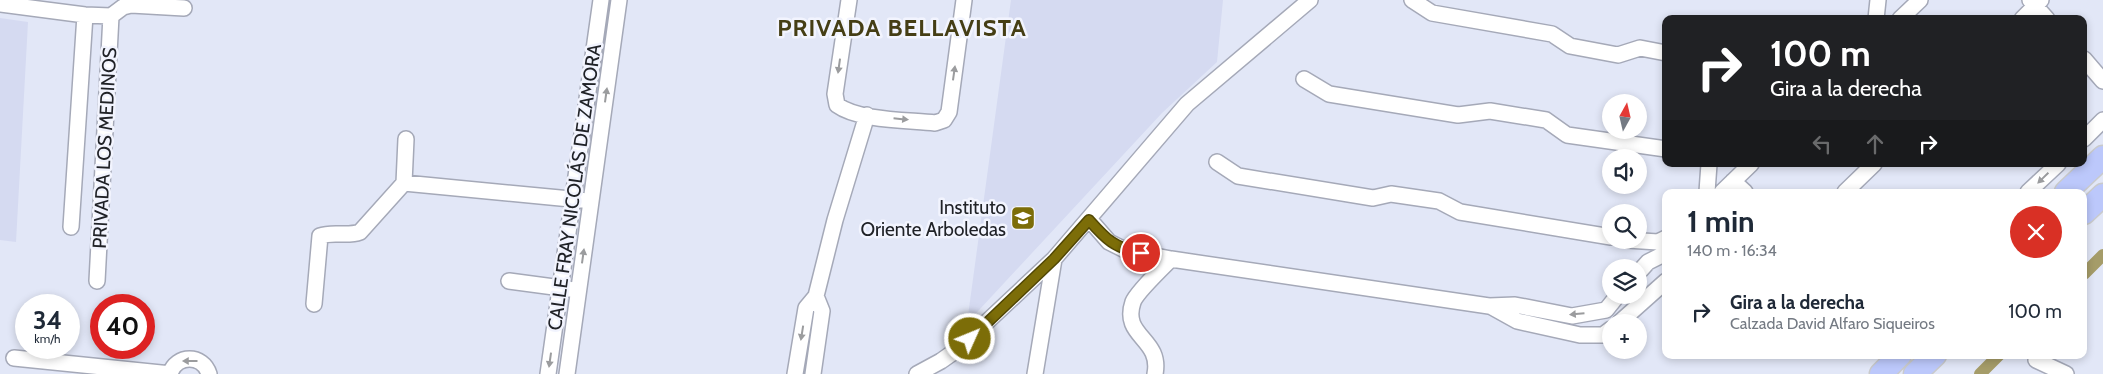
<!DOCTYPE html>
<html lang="es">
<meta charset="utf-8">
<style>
:root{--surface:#fff;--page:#f2f2f3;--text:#1f2937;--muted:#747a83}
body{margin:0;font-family:Cabin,sans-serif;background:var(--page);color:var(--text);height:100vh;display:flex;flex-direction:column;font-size:19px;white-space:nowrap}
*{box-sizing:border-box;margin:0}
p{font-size:16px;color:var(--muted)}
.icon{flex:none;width:28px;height:28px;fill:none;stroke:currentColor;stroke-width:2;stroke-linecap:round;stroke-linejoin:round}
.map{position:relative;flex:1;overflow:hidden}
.panel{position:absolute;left:1662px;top:189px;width:425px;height:170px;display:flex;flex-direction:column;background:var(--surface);border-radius:10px;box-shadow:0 2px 8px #0003}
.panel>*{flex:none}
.banner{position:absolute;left:1662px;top:15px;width:425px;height:152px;border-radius:10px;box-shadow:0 2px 8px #0003;background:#202124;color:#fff;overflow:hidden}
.needle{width:32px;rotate:8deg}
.controls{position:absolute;left:1602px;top:94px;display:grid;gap:10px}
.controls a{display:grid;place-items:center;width:45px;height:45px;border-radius:50%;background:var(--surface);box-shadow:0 2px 8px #0003;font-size:25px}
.speed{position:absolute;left:15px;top:294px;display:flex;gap:10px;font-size:25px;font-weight:700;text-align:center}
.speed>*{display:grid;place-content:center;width:65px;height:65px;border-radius:50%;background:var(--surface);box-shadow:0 2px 8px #0003;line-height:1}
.speed small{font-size:12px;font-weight:400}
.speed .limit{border:8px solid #d22;background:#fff;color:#111}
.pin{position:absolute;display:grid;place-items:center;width:42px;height:42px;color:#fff;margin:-21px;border:2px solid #fff;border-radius:50%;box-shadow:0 1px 5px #0007}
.me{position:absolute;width:55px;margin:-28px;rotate:46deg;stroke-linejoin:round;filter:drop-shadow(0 0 4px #0008)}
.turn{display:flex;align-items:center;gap:18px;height:105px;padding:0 25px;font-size:22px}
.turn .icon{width:65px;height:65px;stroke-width:2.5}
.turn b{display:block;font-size:35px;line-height:42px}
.lanes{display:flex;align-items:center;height:48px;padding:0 25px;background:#0003;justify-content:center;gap:25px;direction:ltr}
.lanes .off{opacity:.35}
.round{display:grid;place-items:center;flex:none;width:52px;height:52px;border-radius:26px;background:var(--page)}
.head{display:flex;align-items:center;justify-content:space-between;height:85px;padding:0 25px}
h1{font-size:30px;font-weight:700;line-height:38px}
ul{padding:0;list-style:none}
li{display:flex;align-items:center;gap:15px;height:75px;padding:0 25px}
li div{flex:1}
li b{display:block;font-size:19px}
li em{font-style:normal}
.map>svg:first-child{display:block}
.built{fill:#d5daf1}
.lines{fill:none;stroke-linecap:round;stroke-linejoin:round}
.canal{stroke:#a59c69;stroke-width:12}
.minor-casing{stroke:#a5a9b8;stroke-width:18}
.highway-casing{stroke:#c9cacb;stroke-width:25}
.minor{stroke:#fff;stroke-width:15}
.highway{stroke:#bcc8fb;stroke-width:22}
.oneway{fill:#9b9c9e}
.route-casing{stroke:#514705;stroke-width:12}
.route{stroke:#7c6d08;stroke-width:9}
.labels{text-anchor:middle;stroke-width:5;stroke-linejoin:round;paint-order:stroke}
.street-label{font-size:19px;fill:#202227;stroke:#f2f4fe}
.poi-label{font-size:19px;fill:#202227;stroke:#f2f4fe;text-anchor:end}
.district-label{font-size:24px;font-weight:bold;letter-spacing:1px;fill:#453e15;stroke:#f2f4fe}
</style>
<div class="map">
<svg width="2103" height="374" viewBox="0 0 2103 374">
<rect width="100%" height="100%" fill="#e2e7f7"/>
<path class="built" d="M1011 0H1223L1217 62 1162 113 967 323Z
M0 18 28 22 16 242 0 240Z"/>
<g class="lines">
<path class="canal" d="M2084 274 2103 255
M1980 374 1999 355"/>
<defs>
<path id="minor" d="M849 0 835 94 837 105C859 121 908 120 935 123L944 120 949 112 964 0
M1412 0 1432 13 1552 34 1570 46 1618 55 1640 48 1666 53
M2030 0 2047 19
M0 4 85 15 111 16 123 7 131 5 184 8
M1876 19 1878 0
M1900 19 1920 0
M2022 19 2041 0
M2084 59 2103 81
M1304 79 1329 94 1458 115 1490 111 1546 120 1567 135 1666 149
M2084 139 2103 120
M1217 162 1238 176 1373 198 1391 194 1439 201 1460 212 1611 237
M1733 181 1745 192
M404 183 406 139
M1707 192 1709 164
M1722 192 1751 164
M1845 192 1874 164
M2028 192 2058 164
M1089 219 1109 242 1125 250 1171 259 1489 306 1515 305 1572 316 1606 310 1618 295
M71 227 85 15
M1627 240 1658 242 1666 238
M1639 272 1648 262 1666 253
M97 281 111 16
M509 281 569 289
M314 304 320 236C333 231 347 237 360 232L404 183 581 200
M1490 306 1517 321 1580 335H1603L1611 329
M1620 322 1666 281
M14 358 171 374
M2036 360 2066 374
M170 374C176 354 203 354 209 374
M548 374 601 0
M567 374 619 0
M795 374 806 308 816 296 835 220 867 115
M813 374 822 311 816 296
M917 374 941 361 958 349 1054 259 1187 104 1310 0
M1035 374 1054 259
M1155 374C1162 338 1121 337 1133 302 1136 293 1163 267 1171 259"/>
<path id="highway" d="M2066 192 2103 157
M2084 213 2103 195
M1881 374 1900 355
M1915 374 1935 355"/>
</defs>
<use href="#minor" class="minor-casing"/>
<use href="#highway" class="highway-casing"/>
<use href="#minor" class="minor"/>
<use href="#highway" class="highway"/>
</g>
<defs><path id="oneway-solid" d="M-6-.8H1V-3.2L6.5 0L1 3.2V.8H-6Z" transform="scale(1.25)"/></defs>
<g class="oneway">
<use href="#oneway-solid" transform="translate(839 66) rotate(98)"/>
<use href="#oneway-solid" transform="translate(954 73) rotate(-82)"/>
<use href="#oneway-solid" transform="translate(606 95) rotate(-82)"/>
<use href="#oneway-solid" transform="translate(901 119) rotate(6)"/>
<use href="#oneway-solid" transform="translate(2043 178) rotate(136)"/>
<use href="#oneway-solid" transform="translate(583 256) rotate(-82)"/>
<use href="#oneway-solid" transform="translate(1577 314) rotate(175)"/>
<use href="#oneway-solid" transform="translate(802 333) rotate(99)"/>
<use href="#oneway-solid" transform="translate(550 360) rotate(98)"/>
<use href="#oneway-solid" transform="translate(190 361) rotate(180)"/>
</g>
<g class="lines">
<defs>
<path id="route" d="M970 339 1054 259 1089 220C1106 239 1114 248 1141 253"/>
</defs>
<use href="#route" class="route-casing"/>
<use href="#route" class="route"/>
</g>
<defs>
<symbol id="school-square" viewBox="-11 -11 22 22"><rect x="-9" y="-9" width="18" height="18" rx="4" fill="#7c6d08" stroke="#f2f4fe"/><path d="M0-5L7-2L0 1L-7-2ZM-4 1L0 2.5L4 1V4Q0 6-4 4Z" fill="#fff"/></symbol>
</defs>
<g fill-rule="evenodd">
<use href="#school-square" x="1009" y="204" width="28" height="28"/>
</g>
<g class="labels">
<g class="street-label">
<text transform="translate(104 148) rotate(-87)" y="7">PRIVADA LOS MEDINOS</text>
<text transform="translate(574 187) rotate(-82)" y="7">CALLE FRAY NICOLÁS DE ZAMORA</text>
</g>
<g class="poi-label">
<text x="1006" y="214">Instituto<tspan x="1006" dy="22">Oriente Arboledas</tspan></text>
</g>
<g class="district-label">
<text x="902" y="36">PRIVADA BELLAVISTA</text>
</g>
</g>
</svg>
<div class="controls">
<a><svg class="needle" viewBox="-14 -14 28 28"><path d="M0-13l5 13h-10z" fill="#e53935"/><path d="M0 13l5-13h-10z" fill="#747a83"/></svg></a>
<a><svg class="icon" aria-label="sound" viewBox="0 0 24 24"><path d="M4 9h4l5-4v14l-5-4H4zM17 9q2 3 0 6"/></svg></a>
<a><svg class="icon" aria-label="search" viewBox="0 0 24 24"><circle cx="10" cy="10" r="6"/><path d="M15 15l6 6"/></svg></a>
<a><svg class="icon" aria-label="layers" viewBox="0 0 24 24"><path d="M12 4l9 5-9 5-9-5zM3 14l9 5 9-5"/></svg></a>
<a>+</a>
</div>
<div class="speed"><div>34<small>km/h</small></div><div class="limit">40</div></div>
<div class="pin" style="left:1141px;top:253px;background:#d93025"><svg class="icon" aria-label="arrive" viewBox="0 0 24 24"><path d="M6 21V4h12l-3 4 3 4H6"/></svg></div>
<svg class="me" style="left:970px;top:339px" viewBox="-20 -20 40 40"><circle r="17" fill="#7c6d08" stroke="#fff" stroke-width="3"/><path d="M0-11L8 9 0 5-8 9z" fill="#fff"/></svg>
<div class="banner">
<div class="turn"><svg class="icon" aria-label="right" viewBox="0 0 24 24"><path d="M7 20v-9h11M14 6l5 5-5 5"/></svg><div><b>100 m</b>Gira a la derecha</div></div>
<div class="lanes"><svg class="icon off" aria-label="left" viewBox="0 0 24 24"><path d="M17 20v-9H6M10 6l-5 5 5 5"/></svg><svg class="icon off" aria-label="ahead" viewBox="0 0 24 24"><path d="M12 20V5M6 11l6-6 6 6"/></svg><svg class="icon" aria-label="right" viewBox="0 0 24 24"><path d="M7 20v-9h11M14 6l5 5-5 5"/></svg></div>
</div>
<section class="panel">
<div class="head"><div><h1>1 min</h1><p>140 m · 16:34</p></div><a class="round" style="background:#d93025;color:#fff"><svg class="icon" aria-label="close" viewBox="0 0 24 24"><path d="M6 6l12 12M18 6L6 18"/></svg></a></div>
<ul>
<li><svg class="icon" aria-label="right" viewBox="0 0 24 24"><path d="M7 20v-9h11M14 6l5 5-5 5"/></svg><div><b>Gira a la derecha</b><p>Calzada David Alfaro Siqueiros</p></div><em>100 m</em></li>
</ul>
</section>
</div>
